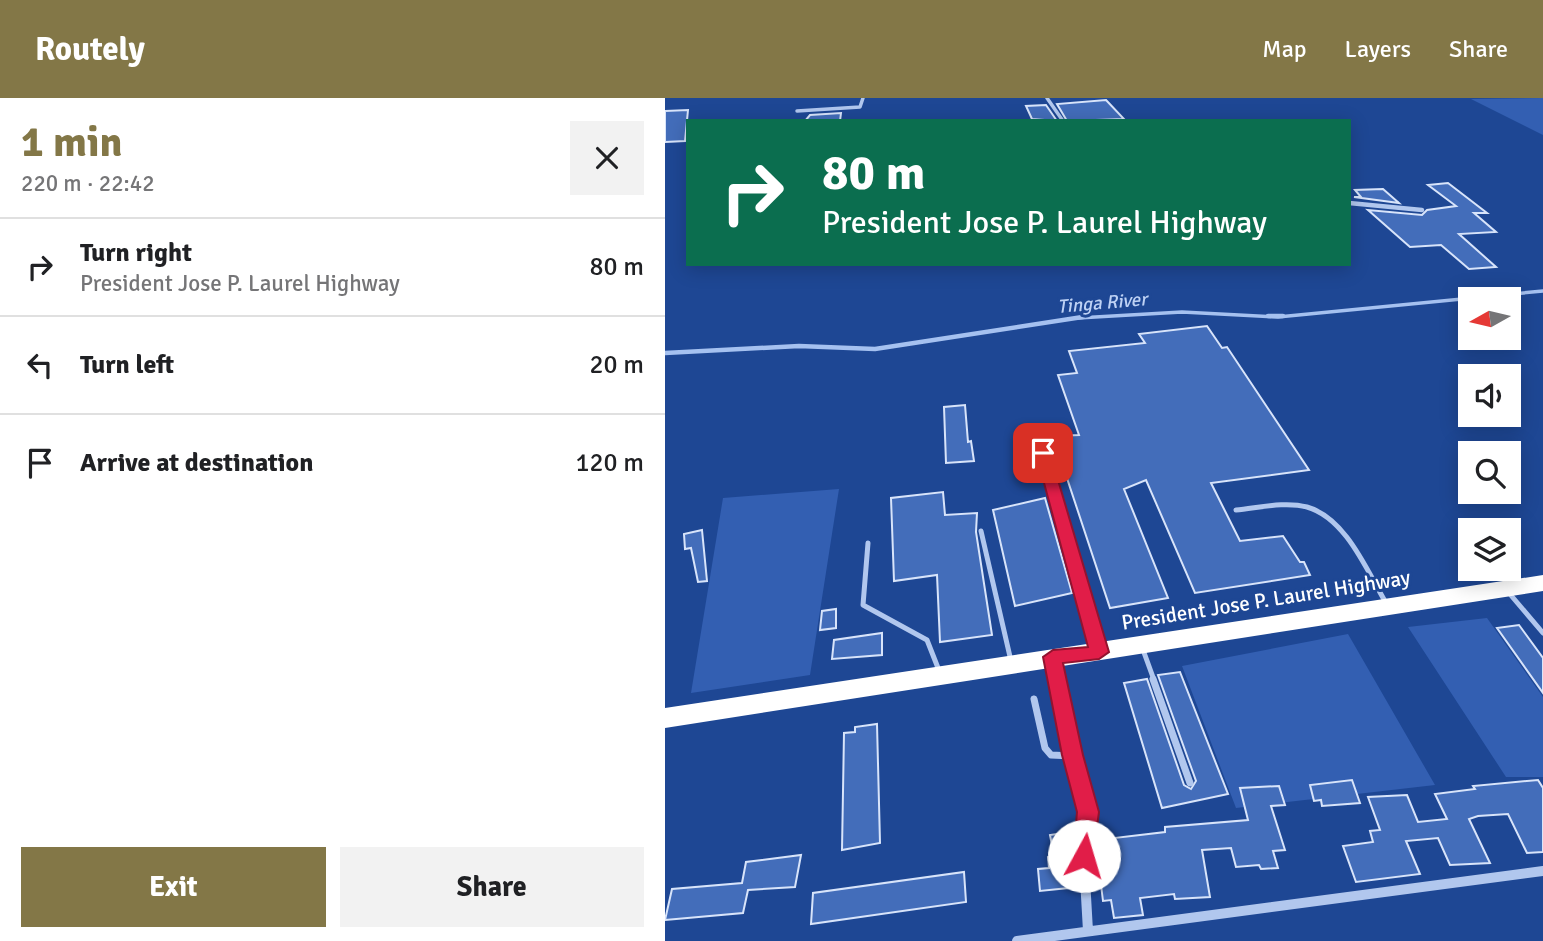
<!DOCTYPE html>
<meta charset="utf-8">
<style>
:root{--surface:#fff;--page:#f2f2f2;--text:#202124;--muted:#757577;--line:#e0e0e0;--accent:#837747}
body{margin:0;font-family:Signika,sans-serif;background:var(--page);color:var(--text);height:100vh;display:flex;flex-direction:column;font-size:26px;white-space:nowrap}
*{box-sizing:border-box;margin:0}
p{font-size:23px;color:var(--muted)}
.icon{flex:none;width:38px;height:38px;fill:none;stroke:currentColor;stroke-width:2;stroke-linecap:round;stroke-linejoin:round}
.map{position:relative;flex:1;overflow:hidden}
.details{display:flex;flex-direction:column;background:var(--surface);width:665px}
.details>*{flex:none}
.top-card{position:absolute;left:21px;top:21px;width:665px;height:147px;border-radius:0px;box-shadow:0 4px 18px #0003;background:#0b6e4f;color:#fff;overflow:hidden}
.needle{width:46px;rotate:262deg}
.tools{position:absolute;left:793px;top:189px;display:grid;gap:14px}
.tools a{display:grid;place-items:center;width:63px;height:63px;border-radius:0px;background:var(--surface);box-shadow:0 4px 18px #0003;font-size:35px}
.pin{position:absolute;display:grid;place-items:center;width:60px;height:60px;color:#fff;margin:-30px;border-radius:14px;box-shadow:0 4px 10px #0006}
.me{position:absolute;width:77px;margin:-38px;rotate:6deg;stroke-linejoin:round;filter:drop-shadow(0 0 5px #0008)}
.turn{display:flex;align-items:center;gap:24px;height:147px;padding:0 21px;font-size:32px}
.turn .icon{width:91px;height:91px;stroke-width:2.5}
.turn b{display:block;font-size:49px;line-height:60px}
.round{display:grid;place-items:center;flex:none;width:74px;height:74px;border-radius:0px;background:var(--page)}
.summary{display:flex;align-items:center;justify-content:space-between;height:119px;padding:0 21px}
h1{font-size:42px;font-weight:700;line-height:52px;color:var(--accent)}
.cta{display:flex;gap:14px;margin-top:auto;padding:14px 21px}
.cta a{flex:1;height:80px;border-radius:0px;background:var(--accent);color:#fff;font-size:28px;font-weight:700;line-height:80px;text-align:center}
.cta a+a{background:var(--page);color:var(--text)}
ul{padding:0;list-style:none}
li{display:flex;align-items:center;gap:21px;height:98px;padding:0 21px;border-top:2px solid var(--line)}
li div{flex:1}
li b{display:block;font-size:26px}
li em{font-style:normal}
header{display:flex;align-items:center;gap:42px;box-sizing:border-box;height:98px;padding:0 35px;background:var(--accent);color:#fff}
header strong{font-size:33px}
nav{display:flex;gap:38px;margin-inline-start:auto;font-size:24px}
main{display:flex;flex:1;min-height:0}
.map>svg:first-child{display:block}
.green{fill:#335fb2}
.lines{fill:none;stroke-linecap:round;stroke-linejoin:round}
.stream-far1{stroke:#a5c1f0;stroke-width:3.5}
.stream{stroke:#a5c1f0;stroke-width:4.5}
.building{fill:#436dba;stroke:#d8e4fa;stroke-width:2}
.lane-far2{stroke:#b1c7ee;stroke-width:4.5}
.lane-far1{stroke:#b1c7ee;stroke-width:5}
.lane{stroke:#b1c7ee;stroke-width:7}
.street-far3{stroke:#b1c7ee;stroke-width:3.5}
.street-far2{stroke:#b1c7ee;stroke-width:4.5}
.street-far1{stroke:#b1c7ee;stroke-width:8}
.street{stroke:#b1c7ee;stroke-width:10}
.highway{fill:#fff;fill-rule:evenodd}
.route{fill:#e11d48;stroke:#92132f;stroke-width:2}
.labels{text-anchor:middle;stroke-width:6;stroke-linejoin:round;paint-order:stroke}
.far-water-label{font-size:19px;font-style:italic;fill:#bed2f5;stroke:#1e4794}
.street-label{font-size:21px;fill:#fff;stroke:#1e4794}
</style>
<header>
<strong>Routely</strong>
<nav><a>Map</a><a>Layers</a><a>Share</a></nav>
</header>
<main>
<section class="details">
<div class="summary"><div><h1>1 min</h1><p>220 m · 22:42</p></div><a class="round"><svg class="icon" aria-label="close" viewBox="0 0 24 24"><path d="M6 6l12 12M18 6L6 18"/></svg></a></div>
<ul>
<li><svg class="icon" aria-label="right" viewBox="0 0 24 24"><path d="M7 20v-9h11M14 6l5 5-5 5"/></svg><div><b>Turn right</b><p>President Jose P. Laurel Highway</p></div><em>80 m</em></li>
<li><svg class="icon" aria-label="left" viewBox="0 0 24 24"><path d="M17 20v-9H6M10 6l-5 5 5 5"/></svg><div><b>Turn left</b></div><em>20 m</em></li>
<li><svg class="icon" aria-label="arrive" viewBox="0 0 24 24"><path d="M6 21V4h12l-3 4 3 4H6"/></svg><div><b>Arrive at destination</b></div><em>120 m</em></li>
</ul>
<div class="cta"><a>Exit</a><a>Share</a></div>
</section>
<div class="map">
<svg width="878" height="843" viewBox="0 0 878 843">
<rect width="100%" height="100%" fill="#1e4794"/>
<path class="green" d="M878 0V37L806 1Z
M174 391 145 577 26 595 58 400Z
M822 520 878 599V679H841L743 529Z
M683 536 770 687 571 710 517 568Z"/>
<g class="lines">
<path class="stream-far1" d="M413 220 517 214 613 219 878 193"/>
<path class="stream" d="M603 218H618
M0 255 134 248 210 251 424 218"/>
</g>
<path class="building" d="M441 2 459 21 402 23 392 6Z
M381 7 392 23 367 21 361 8Z
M23 12 20 43 0 44V13Z
M176 15 175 23H140L145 17Z
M783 85 822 115H809L831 134 794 136 831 169 804 171 776 147 745 149 703 112 757 117 762 112 791 108 763 87Z
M718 91 734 105 689 99H696L690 92Z
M542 228 557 250 562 249 644 372 546 385 575 443 618 438 635 464H639L645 477 530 495 481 382 459 391 503 500 445 510 388 338 414 337 393 277 412 275 404 253 480 245 474 236Z
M300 307 303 344 306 343 309 363 281 365 279 309Z
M278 394 280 417 312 415 311 434 327 537 275 544 272 477 229 483 226 400Z
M380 400 407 495 350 508 328 412Z
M37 432 42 483 33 484 26 450 20 451 19 436Z
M171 511V530L155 532 157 513Z
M854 527 878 560V595L832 530Z
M217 535V557L167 561 169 542Z
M515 574 563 696 497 710 459 585 482 581 519 687 526 691 531 683 493 577Z
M212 626 215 745 177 752 179 635 190 634V629Z
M687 682 695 705 657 708 656 702 649 703 645 687Z
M873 682 878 690V754L862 755 843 716 813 718 804 721 825 765 785 767 773 740 741 743 755 776 691 784 678 748 708 744 705 733 715 732 703 699 742 697 753 724 782 721 770 696 810 691 808 688Z
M614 688 620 707 606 708 620 752 608 753 613 770 596 771 594 767 571 769 566 750 537 752 545 799 510 801 509 796 475 800 478 817 449 820 446 802 438 803 436 787 428 788 427 772 453 769 449 740 500 734V729L583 722 575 690Z
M399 735 402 757 407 756 408 768 412 767 413 789 375 793 373 771 384 770 383 759 389 758 385 737Z
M136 757 130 789 83 792 78 815 0 822 7 791 77 785 81 764Z
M299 774 301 804 146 826 148 795Z"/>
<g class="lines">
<path class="lane-far2" d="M378 355 385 379"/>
<path class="lane-far1" d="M384 377 434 551
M571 412C593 410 620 403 642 409 681 420 702 473 721 505
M316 433 346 563
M203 445 198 507 262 542 275 575
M844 495 878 535
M477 549 489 582"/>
<path class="lane" d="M488 581 525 685
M369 601 380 650 386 657 408 658"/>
<path class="street-far3" d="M382 0 398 23
M132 13 195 9 198 0"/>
<path class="street-far2" d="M684 105 757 112"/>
<path class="street-far1" d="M388 562 392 582"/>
<path class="street" d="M392 581 423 714 418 746 423 833
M352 843 878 773"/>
<path class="highway" d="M878 477V493L0 630V610Z"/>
</g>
<path class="route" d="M378 351 385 355 444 554 434 561 398 565 418 657 434 714 427 766 419 768 411 766 408 758 412 714 397 657 378 559 388 552 423 549 371 355Z"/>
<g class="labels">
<g class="far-water-label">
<text transform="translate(437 204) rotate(-5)" y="7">Tinga River</text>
</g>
<g class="street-label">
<text transform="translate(601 502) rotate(-9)" y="7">President Jose P. Laurel Highway</text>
</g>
</g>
</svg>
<div class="tools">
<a><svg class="needle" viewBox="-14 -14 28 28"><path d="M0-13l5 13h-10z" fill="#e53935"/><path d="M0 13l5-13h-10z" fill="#757577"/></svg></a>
<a><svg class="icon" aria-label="sound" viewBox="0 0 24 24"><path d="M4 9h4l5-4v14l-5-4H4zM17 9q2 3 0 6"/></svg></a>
<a><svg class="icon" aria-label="search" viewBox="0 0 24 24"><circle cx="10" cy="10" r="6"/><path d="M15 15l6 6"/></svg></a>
<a><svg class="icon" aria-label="layers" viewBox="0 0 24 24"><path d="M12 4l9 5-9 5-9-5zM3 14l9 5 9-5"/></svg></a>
</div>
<div class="pin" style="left:378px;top:355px;background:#d93025"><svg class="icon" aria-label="arrive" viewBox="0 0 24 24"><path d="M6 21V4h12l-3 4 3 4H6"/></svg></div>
<svg class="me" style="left:419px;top:758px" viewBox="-20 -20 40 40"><circle r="19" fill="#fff"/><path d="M0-13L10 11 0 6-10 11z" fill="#e11d48"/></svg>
<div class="top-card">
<div class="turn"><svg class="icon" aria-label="right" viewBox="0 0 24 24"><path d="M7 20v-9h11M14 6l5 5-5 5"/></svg><div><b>80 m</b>President Jose P. Laurel Highway</div></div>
</div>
</div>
</main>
